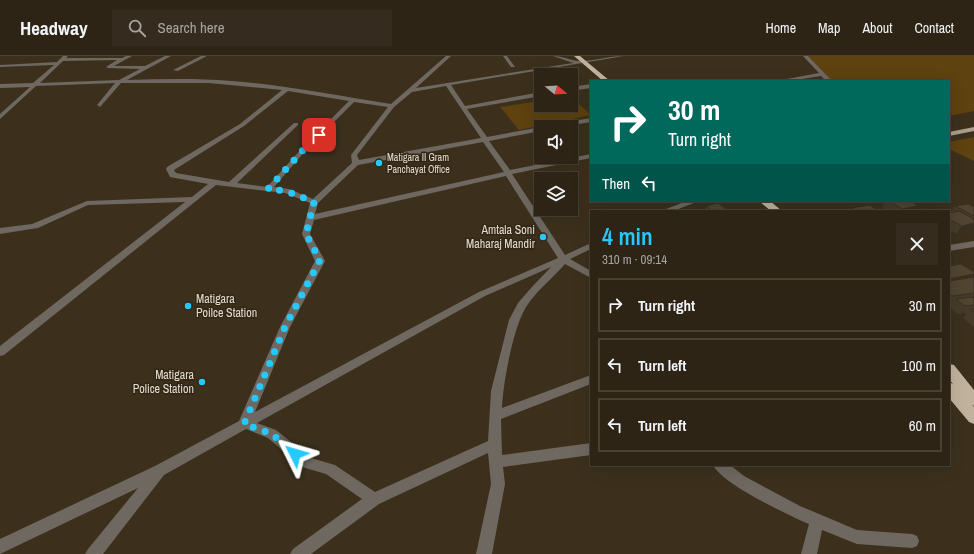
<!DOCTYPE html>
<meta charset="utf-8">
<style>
:root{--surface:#2d2416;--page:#352c1f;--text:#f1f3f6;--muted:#a7a4a1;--line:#484135;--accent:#26c9fe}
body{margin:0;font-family:"Archivo Narrow",sans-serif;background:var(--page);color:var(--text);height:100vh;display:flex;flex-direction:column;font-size:15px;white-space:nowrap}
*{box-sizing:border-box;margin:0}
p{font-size:13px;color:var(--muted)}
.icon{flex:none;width:22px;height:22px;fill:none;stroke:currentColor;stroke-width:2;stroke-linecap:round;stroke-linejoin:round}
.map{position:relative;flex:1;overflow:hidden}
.panel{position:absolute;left:590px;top:154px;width:360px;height:256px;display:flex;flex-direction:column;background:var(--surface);border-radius:0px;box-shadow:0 4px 16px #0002,0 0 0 1px var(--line)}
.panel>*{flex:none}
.hud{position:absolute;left:590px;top:24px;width:360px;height:122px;border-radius:0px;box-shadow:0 4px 16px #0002,0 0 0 1px var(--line);background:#00695c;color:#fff;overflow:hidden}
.needle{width:26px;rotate:108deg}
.fabs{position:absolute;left:534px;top:12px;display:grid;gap:8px}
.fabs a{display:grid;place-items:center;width:44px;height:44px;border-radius:0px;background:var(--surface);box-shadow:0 4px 16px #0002,0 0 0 1px var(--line);font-size:20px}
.pin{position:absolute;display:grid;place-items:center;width:34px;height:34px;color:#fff;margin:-17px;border-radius:8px;box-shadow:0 2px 6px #0006}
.me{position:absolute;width:44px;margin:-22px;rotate:310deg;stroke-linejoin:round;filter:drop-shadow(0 0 3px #0008)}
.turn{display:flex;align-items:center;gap:14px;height:84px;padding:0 12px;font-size:18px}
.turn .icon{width:52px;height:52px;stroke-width:2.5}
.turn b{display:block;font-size:28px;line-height:34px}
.then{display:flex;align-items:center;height:38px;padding:0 12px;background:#0003;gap:8px;font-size:15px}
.round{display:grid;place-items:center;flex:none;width:42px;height:42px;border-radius:0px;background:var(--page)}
.headline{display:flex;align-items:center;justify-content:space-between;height:68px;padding:0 12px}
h1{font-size:24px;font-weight:600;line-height:30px;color:var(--accent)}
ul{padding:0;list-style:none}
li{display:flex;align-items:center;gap:12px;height:54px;margin:0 8px 6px;padding:0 4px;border:2px solid var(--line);border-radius:0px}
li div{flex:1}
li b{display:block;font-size:15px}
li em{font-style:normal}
header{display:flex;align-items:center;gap:24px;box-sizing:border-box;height:56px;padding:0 20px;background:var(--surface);border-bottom:1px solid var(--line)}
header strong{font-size:19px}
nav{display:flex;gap:22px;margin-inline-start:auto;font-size:14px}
.search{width:280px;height:36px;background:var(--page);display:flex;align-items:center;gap:10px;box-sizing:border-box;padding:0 14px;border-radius:0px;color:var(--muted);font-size:15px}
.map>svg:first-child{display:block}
.green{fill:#5e420f}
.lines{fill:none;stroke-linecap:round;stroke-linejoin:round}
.minor{fill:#6e6860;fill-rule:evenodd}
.major{fill:#aa9e8c;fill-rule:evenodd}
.highway{fill:#c1b29d;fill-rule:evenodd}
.wall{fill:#463a2a}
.shaded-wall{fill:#393022}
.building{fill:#514431;stroke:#393022}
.route{stroke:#26c9fe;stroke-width:7;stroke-dasharray:0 12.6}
.poi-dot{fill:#26c9fe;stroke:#322614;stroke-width:1.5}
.labels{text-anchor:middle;stroke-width:3;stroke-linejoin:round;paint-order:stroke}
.far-poi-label{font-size:10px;fill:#e4dcd1;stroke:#322614;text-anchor:start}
.poi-label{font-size:12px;fill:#e4dcd1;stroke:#322614;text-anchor:end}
</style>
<header>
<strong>Headway</strong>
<div class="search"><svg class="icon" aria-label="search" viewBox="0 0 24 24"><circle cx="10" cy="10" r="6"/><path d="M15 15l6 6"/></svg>Search here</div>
<nav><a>Home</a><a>Map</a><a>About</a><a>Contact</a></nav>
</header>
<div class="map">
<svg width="974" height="498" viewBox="0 0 974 498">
<rect width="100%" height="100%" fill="#3c301d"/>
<path class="green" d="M808 0H974V55L949 60V25H831Z
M571 41 591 59 519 74 500 51 541 45V49H571Z
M974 81V105L949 93V86Z"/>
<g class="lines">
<path class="minor" d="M63 0H68L66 2H122L126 0H132L114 10H145L165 0H171L127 24C162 23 197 22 231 25 285 29 338 40 391 48L446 0H451L416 32 573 7 553 0C562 0 572 5 580 5 595 5 609 0 624 0L451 29 465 50 541 36V40L467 53 487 81 541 71V75L489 85 510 114 591 98V102L512 118 565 199 591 187V193L570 203 591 215V222L565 208C552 223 536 235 526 251 513 272 503 327 502 352L591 319V328L501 363 502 399 591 387V399L503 411 505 428 492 498H476L491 428 488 397 379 448 311 498H290L293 493 362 443 326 418 302 411 268 382 246 373 164 419 103 498H85L88 493 138 432 0 498V483L155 410 239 365 280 271 315 205 302 178 310 147 285 137 216 129 4 299 0 300V290L185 146 88 149 38 172 0 178V172L32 168 87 145 192 141 208 128 170 121 166 113 167 111 240 68 282 34 209 27H121L100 51 97 49 115 27 36 30 0 63V58L30 31 0 32V28L33 27 54 9 0 11V9L57 6ZM117 4 106 11 108 12 140 13 119 24 40 27 63 5ZM446 30 481 82 359 104 357 99 394 51 412 36ZM288 35 349 45 303 91 267 131 237 127 298 69V67H294L229 126 176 117 174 114 244 70ZM354 46 388 51 351 99 352 107 313 143 289 133 274 131 307 93ZM483 86 504 116 315 158 318 147 358 109ZM506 120 558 202 479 236 255 356 290 271 325 205 310 178 314 164ZM551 211 531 232 518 247 509 264 491 335 488 385 375 436 335 409 311 402 276 374 257 367 485 240Z
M201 0H207L178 15 173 14Z
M503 0H507L515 11H511Z
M803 0H808L832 25H826L821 20 789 25H776L819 17Z
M591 28V32L571 35V31Z
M591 62V66L561 71H547L550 69Z
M687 145H699L673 155H661Z
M974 185V191L949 195V189Z
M713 409H730L744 420 800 450 857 474 912 478 917 480 919 485 917 490 912 492 857 488 822 474 817 498H801L809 468C788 459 722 428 713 409Z"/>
<path class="major" d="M974 71V75L949 80V76Z"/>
<path class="highway" d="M574 0H580L610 25H603Z
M759 145H770L782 155H771Z
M949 308 954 309 974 334V350L972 349 974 351V368L969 366 949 342V326L953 328 949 323Z"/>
</g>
<path class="wall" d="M886 145H910L917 153 927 155H888L882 151Z
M706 150 729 155H705Z
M955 150 974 151V172L973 173 956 178 949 174V157L951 156Z
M852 152 878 155H851Z
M949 210 974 216V271L963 262 966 257 958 258 949 251 952 247 949 248Z"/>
<path class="shaded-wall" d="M918 150 915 155H901L902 153Z
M974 167V172L973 173 956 178 962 170Z
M974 218V221L949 230V223Z"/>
<path class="building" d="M889 145H910L918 150 902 153Z
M718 147 729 155H713L706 150Z
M968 148 974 151V160L955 150Z
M870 149 878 155H857L852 152Z
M921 152 927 155H904Z
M959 155 974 163V167L962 170 949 163V157Z
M961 208 974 216V218L949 223V210Z
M974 221V237L952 240 949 237V225Z
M974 241V249L965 250 956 243Z
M970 253H974V256Z"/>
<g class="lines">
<path class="route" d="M295 398 272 378 244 368 285 271 320 204 306 178 314 146 286 135 268 133 305 92 319 79"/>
</g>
<g class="poi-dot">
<circle cx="379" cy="107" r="4"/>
<circle cx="543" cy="181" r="4"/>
<circle cx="188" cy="250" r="4"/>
<circle cx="202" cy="326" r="4"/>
</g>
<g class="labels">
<g class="far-poi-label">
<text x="387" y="105">Matigara II Gram<tspan x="387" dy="12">Panchayat Office</tspan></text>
</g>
<g class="poi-label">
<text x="535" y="178">Amtala Soni<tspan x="535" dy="14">Maharaj Mandir</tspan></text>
<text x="196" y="247" text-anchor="start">Matigara<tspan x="196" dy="14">Poilce Station</tspan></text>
<text x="194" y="323">Matigara<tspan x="194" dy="14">Police Station</tspan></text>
</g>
</g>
</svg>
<div class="fabs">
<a><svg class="needle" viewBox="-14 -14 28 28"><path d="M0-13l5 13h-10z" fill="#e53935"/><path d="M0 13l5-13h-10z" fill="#a7a4a1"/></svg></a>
<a><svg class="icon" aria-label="sound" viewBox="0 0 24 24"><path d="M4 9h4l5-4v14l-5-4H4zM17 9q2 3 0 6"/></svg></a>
<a><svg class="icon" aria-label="layers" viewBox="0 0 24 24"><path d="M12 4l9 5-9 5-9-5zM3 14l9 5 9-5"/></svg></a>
</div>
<div class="pin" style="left:319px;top:79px;background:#d93025"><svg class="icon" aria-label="arrive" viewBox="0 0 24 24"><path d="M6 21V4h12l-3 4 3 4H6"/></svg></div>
<svg class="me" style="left:295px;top:398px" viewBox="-20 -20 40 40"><path d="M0-17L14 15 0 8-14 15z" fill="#26c9fe" stroke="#fff" stroke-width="4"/></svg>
<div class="hud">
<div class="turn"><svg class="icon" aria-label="right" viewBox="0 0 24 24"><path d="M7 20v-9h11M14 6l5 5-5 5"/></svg><div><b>30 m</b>Turn right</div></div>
<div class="then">Then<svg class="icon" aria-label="left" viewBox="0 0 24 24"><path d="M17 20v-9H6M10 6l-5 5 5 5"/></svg></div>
</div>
<section class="panel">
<div class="headline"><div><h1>4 min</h1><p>310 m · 09:14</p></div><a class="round"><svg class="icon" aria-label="close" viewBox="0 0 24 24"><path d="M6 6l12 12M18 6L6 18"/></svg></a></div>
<ul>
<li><svg class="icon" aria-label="right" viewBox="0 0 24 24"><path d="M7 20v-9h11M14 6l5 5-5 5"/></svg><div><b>Turn right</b></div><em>30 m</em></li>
<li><svg class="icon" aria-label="left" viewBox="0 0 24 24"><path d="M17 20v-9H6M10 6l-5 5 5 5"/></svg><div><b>Turn left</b></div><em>100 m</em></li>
<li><svg class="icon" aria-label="left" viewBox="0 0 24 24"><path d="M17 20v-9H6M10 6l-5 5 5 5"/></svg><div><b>Turn left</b></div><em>60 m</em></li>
</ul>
</section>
</div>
